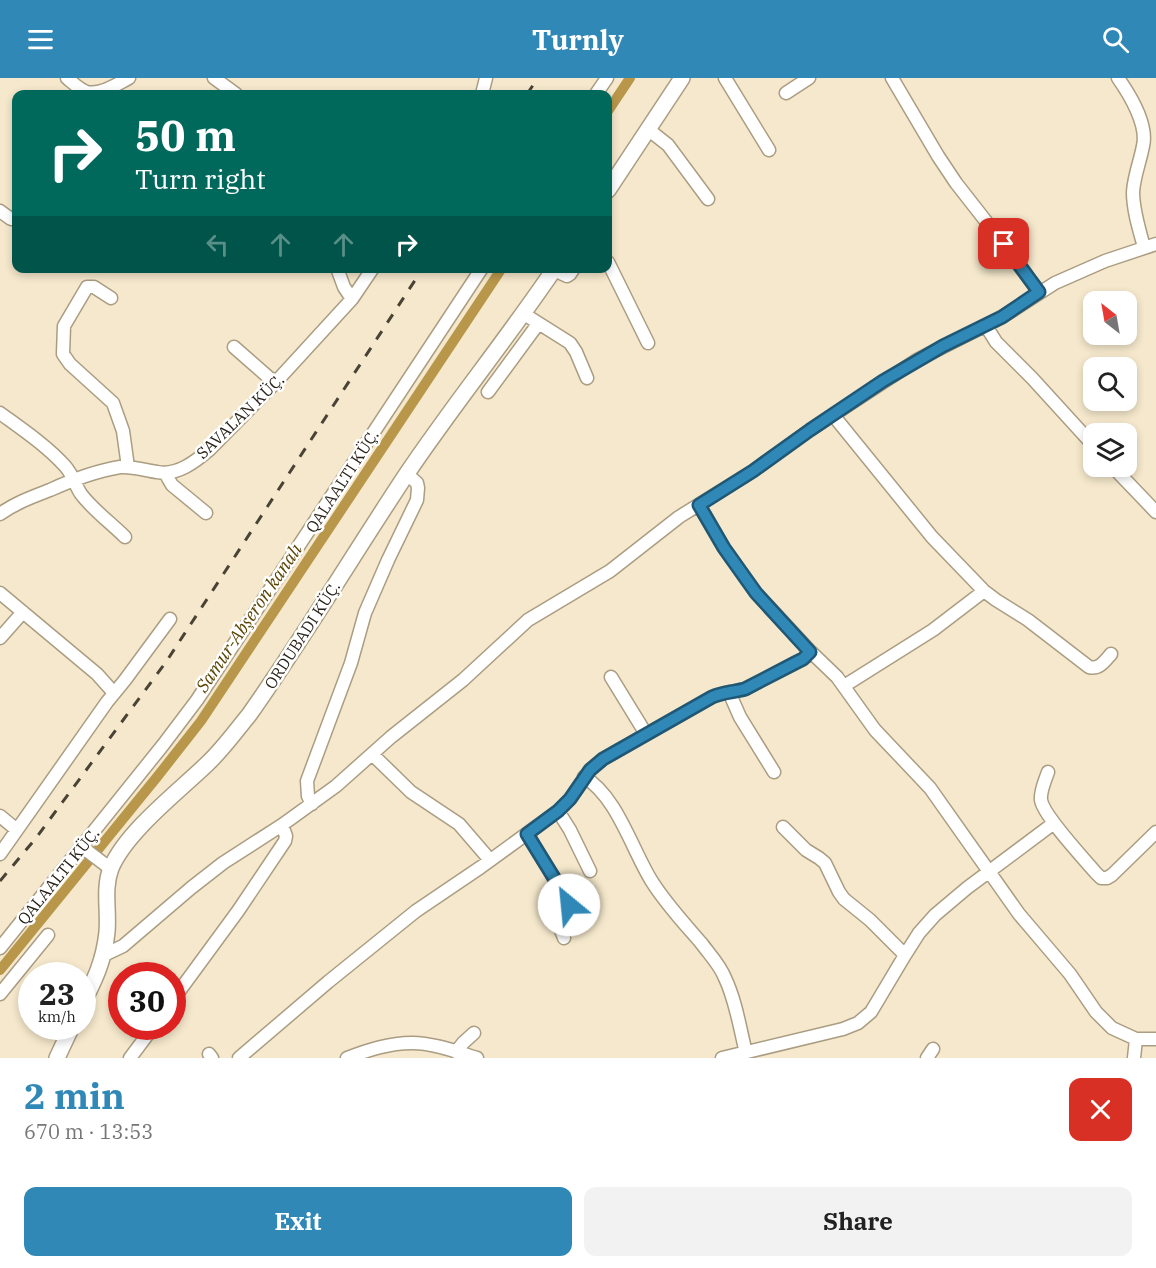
<!DOCTYPE html>
<meta charset="utf-8">
<style>
:root{--surface:#fff;--page:#f2f2f2;--text:#222;--muted:#767676;--accent:#3088b6}
body{margin:0;font-family:"IBM Plex Serif",serif;background:var(--page);color:var(--text);height:100vh;display:flex;flex-direction:column;font-size:22px;white-space:nowrap}
*{box-sizing:border-box;margin:0}
p{font-size:20px;color:var(--muted)}
.icon{flex:none;width:33px;height:33px;fill:none;stroke:currentColor;stroke-width:2;stroke-linecap:round;stroke-linejoin:round}
.map{position:relative;height:980px;overflow:hidden}
.panel{display:flex;flex-direction:column;background:var(--surface);flex:1}
.panel>*{flex:none}
.hud{position:absolute;left:12px;top:12px;width:600px;height:183px;border-radius:12px;box-shadow:0 3px 9px #0003;background:#00695c;color:#fff;overflow:hidden}
.needle{width:39px;rotate:329deg}
.tools{position:absolute;left:1083px;top:213px;display:grid;gap:12px}
.tools a{display:grid;place-items:center;width:54px;height:54px;border-radius:12px;background:var(--surface);box-shadow:0 3px 9px #0003;font-size:30px}
.speed{position:absolute;left:18px;top:884px;display:flex;gap:12px;font-size:30px;font-weight:700;text-align:center}
.speed>*{display:grid;place-content:center;width:78px;height:78px;border-radius:50%;background:var(--surface);box-shadow:0 3px 9px #0003;line-height:1}
.speed small{font-size:15px;font-weight:400}
.speed .limit{border:9px solid #d22;background:#fff;color:#111}
.pin{position:absolute;display:grid;place-items:center;width:51px;height:51px;color:#fff;margin:-26px;border-radius:12px;box-shadow:0 3px 9px #0006}
.me{position:absolute;width:66px;margin:-33px;rotate:332deg;stroke-linejoin:round;filter:drop-shadow(0 0 4px #0008)}
.turn{display:flex;align-items:center;gap:21px;height:126px;padding:0 24px;font-size:27px}
.turn .icon{width:78px;height:78px;stroke-width:2.5}
.turn b{display:block;font-size:42px;line-height:51px}
.lanes{display:flex;align-items:center;height:57px;padding:0 24px;background:#0003;justify-content:center;gap:30px;direction:ltr}
.lanes .off{opacity:.35}
.round{display:grid;place-items:center;flex:none;width:63px;height:63px;border-radius:12px;background:var(--page)}
.summary{display:flex;align-items:center;justify-content:space-between;height:102px;padding:0 24px}
h1{font-size:36px;font-weight:700;line-height:45px;color:var(--accent)}
.button{display:flex;gap:12px;margin-top:auto;padding:12px 24px}
.button a{flex:1;height:69px;border-radius:12px;background:var(--accent);color:#fff;font-size:24px;font-weight:700;line-height:69px;text-align:center}
.button a+a{background:var(--page);color:var(--text)}
header{display:flex;justify-content:space-between;align-items:center;height:78px;padding:0 24px;background:var(--accent);color:#fff;font-size:27px;font-weight:700}
.map>svg:first-child{display:block}
.lines{fill:none;stroke-linecap:round;stroke-linejoin:round}
.canal{stroke:#b8974b;stroke-width:10}
.minor-casing{stroke:#aa9d82;stroke-width:15}
.tertiary-casing{stroke:#aa9d82;stroke-width:18}
.minor{stroke:#fff;stroke-width:12}
.tertiary{stroke:#fff;stroke-width:15}
.rail{stroke:#494336;stroke-width:3;stroke-dasharray:10 10;stroke-linecap:butt}
.route-casing{stroke:#1f5876;stroke-width:15}
.route{stroke:#3088b6;stroke-width:10}
.labels{text-anchor:middle;stroke-width:5;stroke-linejoin:round;paint-order:stroke}
.street-label{font-size:16px;fill:#272218;stroke:#fff}
.water-label{font-size:18px;font-style:italic;fill:#5b4505;stroke:#fff}
</style>
<header><svg class="icon" aria-label="menu" viewBox="0 0 24 24"><path d="M4 6h16M4 12h16M4 18h16"/></svg>Turnly<svg class="icon" aria-label="search" viewBox="0 0 24 24"><circle cx="10" cy="10" r="6"/><path d="M15 15l6 6"/></svg></header>
<div class="map">
<svg width="1156" height="980" viewBox="0 0 1156 980">
<rect width="100%" height="100%" fill="#f5e8cc"/>
<g class="lines">
<path class="canal" d="M608 33 630 0
M0 892 157 699 201 643 502 190"/>
<defs>
<path id="minor" d="M67 0C73 5 80 12 87 14 101 17 117 6 129 0
M214 0 236 16
M725 0 769 72
M892 0 938 78 956 105 992 151 1039 214
M1118 0C1130 17 1148 47 1143 68 1140 84 1134 98 1133 114 1133 132 1139 151 1144 169
M786 15 809 0
M482 16 486 0
M596 16 607 0
M649 52 668 67 708 121
M0 133 11 141
M608 184 648 265
M337 190 344 209 352 221
M554 192 567 198 570 196 574 190
M111 220 94 209H87L64 248 63 276 70 286 113 325 123 353 128 389
M524 236 570 265 576 274 587 300
M986 248 996 264 1032 300 1094 368
M234 269 275 305
M488 314 538 246
M0 335C22 351 47 368 65 388 73 397 75 407 81 416 93 432 111 445 125 459
M833 337 932 459 984 513 996 522 1028 542 1089 589C1099 592 1105 583 1111 576
M1112 388 1156 434
M165 395 172 407 206 435
M699 427 724 470 756 515 811 574 837 599 875 652 930 710 1019 836 1070 896 1096 934 1112 950 1136 961 1134 980
M0 436C15 425 32 419 50 412 72 402 96 393 120 389 132 388 144 392 157 394 177 398 195 384 210 371L275 305 352 221 373 190
M0 515 97 596 114 615
M0 560 23 534
M611 599 646 656
M844 608 933 552 984 513
M729 614 740 639 774 694
M372 676 411 714 459 746 490 782
M1048 694C1045 703 1040 713 1041 722 1043 737 1085 782 1096 795L1101 800H1107L1112 797 1156 754
M584 699C616 717 632 771 651 802 665 825 684 845 702 866 710 877 720 887 725 900 736 923 740 951 746 975
M312 726 308 718 307 703 351 585 365 535 388 482 417 422 418 410 417 405 407 396
M558 733 570 752 590 793
M0 738 17 752
M783 749 806 772 819 780 825 785 839 814 844 821 870 842 905 877
M527 756 567 821C571 836 559 834 559 845 559 850 563 856 564 860
M82 769 111 791
M0 776 107 624 125 602 170 541
M0 870 163 667 197 622 482 190
M104 877 123 868 191 810 223 785 282 747 336 708 391 659 463 602 528 542 610 493 679 439 753 393 810 352 917 282 1002 239 1055 205 1105 183 1156 166
M0 916 48 857
M172 923 238 833 285 763 286 758 282 747
M1136 961H1156
M456 974 463 965 474 955
M209 976 212 980
M130 980 154 948
M239 980 328 904 416 833 481 789 558 733 570 721 590 692 603 681 712 619C723 614 734 614 745 611L795 585 803 581 811 574
M347 980C368 972 389 965 412 965 434 965 457 974 477 980
M722 980 843 951 858 945 871 934 905 877 919 855 935 837 967 810 1054 745
M927 980 933 971"/>
<path id="tertiary" d="M608 112 682 0
M82 927C95 901 104 883 107 854 109 832 103 811 111 790 126 754 179 713 207 686 223 671 235 654 249 637 304 559 353 477 406 397 453 327 507 261 555 190
M57 980 72 948"/>
</defs>
<use href="#minor" class="minor-casing"/>
<use href="#tertiary" class="tertiary-casing"/>
<use href="#minor" class="minor"/>
<use href="#tertiary" class="tertiary"/>
<path class="rail" d="M527 16 538 0
M0 803 36 760 166 584 423 190"/>
</g>
<g class="lines">
<defs>
<path id="route" d="M569 827 567 821 527 756 558 733 570 721 590 692 603 681 712 619C723 614 734 614 745 611L795 585 803 581 810 574 756 515 724 470 699 427 753 393 810 352 883 303 943 268 1002 239 1039 214 1004 166"/>
</defs>
<use href="#route" class="route-casing"/>
<use href="#route" class="route"/>
</g>
<g class="labels">
<g class="street-label">
<text transform="translate(240 338) rotate(-44)" y="6">SAVALAN KÜÇ.</text>
<text transform="translate(342 403) rotate(-57)" y="6">QALAALTI KÜÇ.</text>
<text transform="translate(302 557) rotate(-57)" y="6">ORDUBADI KÜÇ.</text>
<text transform="translate(58 798) rotate(-51)" y="6">QALAALTI KÜÇ.</text>
</g>
<g class="water-label">
<text transform="translate(249 540) rotate(-56)" y="6">Samur-Abşeron kanalı</text>
</g>
</g>
</svg>
<div class="tools">
<a><svg class="needle" viewBox="-14 -14 28 28"><path d="M0-13l5 13h-10z" fill="#e53935"/><path d="M0 13l5-13h-10z" fill="#767676"/></svg></a>
<a><svg class="icon" aria-label="search" viewBox="0 0 24 24"><circle cx="10" cy="10" r="6"/><path d="M15 15l6 6"/></svg></a>
<a><svg class="icon" aria-label="layers" viewBox="0 0 24 24"><path d="M12 4l9 5-9 5-9-5zM3 14l9 5 9-5"/></svg></a>
</div>
<div class="speed"><div>23<small>km/h</small></div><div class="limit">30</div></div>
<div class="pin" style="left:1004px;top:166px;background:#d93025"><svg class="icon" aria-label="arrive" viewBox="0 0 24 24"><path d="M6 21V4h12l-3 4 3 4H6"/></svg></div>
<svg class="me" style="left:569px;top:827px" viewBox="-20 -20 40 40"><circle r="19" fill="#fff"/><path d="M0-13L10 11 0 6-10 11z" fill="#3088b6"/></svg>
<div class="hud">
<div class="turn"><svg class="icon" aria-label="right" viewBox="0 0 24 24"><path d="M7 20v-9h11M14 6l5 5-5 5"/></svg><div><b>50 m</b>Turn right</div></div>
<div class="lanes"><svg class="icon off" aria-label="left" viewBox="0 0 24 24"><path d="M17 20v-9H6M10 6l-5 5 5 5"/></svg><svg class="icon off" aria-label="ahead" viewBox="0 0 24 24"><path d="M12 20V5M6 11l6-6 6 6"/></svg><svg class="icon off" aria-label="ahead" viewBox="0 0 24 24"><path d="M12 20V5M6 11l6-6 6 6"/></svg><svg class="icon" aria-label="right" viewBox="0 0 24 24"><path d="M7 20v-9h11M14 6l5 5-5 5"/></svg></div>
</div>
</div>
<section class="panel">
<div class="summary"><div><h1>2 min</h1><p>670 m · 13:53</p></div><a class="round" style="background:#d93025;color:#fff"><svg class="icon" aria-label="close" viewBox="0 0 24 24"><path d="M6 6l12 12M18 6L6 18"/></svg></a></div>
<div class="button"><a>Exit</a><a>Share</a></div>
</section>
